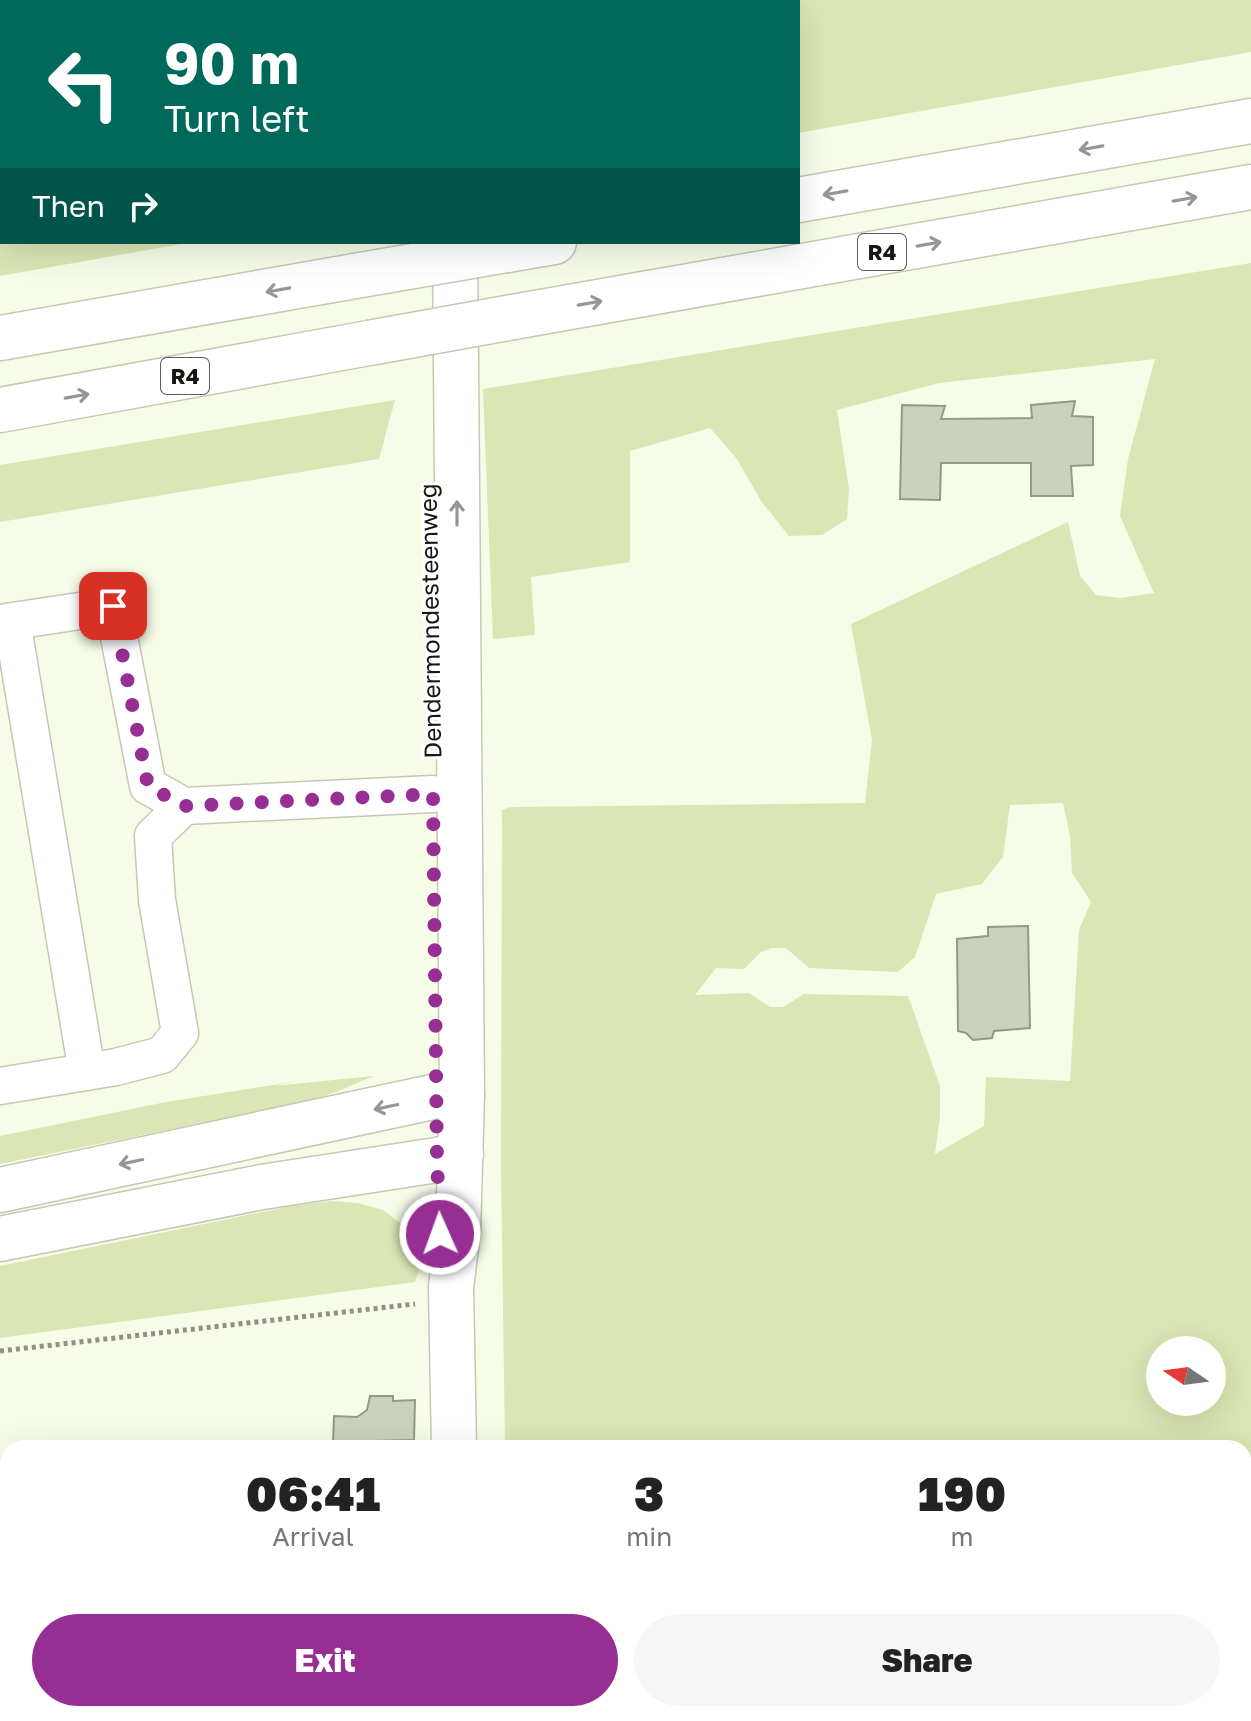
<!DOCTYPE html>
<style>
:root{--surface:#fff;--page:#f6f6f6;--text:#222;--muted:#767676;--accent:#962e93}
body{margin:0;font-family:"Golos Text",sans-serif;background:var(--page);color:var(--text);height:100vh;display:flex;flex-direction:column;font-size:30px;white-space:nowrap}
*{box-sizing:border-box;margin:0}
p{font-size:26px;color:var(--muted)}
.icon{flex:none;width:44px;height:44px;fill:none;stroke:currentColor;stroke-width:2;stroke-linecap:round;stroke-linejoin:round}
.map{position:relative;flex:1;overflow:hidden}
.details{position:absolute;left:0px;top:1440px;width:1252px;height:282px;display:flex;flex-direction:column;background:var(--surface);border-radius:24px 24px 0 0;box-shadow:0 8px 32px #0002}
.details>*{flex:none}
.guide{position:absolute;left:0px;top:0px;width:800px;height:244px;box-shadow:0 8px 32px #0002;background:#00695c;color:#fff;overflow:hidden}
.needle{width:52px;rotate:283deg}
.controls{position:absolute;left:1146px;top:1336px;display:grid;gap:16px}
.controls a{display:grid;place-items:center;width:80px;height:80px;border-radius:50%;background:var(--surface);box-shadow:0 8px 32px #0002;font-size:40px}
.pin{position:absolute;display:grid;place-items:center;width:68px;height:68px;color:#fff;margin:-34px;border-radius:16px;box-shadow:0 4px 12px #0006}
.me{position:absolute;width:88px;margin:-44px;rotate:358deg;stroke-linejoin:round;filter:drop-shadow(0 0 6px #0008)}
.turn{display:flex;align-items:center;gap:28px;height:168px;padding:0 32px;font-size:36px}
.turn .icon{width:104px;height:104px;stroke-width:2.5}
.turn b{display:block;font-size:56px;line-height:68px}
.then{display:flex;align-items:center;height:76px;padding:0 32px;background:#0003;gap:16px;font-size:30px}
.eta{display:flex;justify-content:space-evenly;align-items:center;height:136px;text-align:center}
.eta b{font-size:48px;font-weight:800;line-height:56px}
.action{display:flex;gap:16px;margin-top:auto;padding:16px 32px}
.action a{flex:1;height:92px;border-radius:48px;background:var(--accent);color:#fff;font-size:32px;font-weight:800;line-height:92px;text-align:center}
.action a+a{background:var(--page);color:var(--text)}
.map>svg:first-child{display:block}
.green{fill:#dae6b4;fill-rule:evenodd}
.building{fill:#ccd1be;stroke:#949987;stroke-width:2}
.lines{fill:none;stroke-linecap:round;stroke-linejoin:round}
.minor-casing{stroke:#c4c9b6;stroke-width:39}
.major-casing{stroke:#c4c9b6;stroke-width:47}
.highway-casing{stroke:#c4c9b6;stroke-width:47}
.path{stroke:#8e9183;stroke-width:5;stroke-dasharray:4 4;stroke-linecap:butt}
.minor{stroke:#fff;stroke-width:36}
.major{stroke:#fff;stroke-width:44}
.highway{stroke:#fff;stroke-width:44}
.highway-bridge-casing{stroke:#c4c9b6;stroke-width:47;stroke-linecap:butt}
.highway-bridge{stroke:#fff;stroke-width:44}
.oneway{stroke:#969793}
.route{stroke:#962e93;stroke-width:14;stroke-dasharray:0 25.2}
.labels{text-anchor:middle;stroke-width:6;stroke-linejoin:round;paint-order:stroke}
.shield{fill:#fff;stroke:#5b5d58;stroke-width:2}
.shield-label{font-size:22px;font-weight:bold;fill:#151710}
.street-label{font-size:24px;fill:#151710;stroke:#fff}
</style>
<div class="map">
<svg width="1251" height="1721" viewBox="0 0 1251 1721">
<rect width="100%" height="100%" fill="#f7fce8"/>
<path class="green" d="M721 0H1251V52L798 133V2H721Z
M0 209H2V242H193L0 276Z
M1251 263V1721H737L736 1714H1244V1448H505L501 1167 502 810 511 807 865 803 872 740 851 624 1068 522 1080 576 1096 595 1120 598 1154 593 1120 516 1128 459 1155 359 939 383 837 410 849 489 847 519 822 535 789 536 761 501 737 459 710 428 630 451V562L531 577 535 635 493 639 483 389ZM1063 803 1070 836 1072 873 1091 902 1079 930 1070 1081 986 1077 984 1126 935 1154 940 1116V1086L908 996 803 994 784 1007H770L749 993 695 995 716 968 744 969 761 952 772 948H786L809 968 898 972 915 957 936 894 982 884 1003 857 1010 805ZM1160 1350H1212V1402H1160Z
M395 400 379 459 0 522V465Z
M374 1076 336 1092 275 1113 226 1118 0 1164V1136L166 1102 298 1081 273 1086Z
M331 1201 358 1203 383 1210 416 1235 423 1260 415 1282 0 1338V1266L291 1206Z"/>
<path class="building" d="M1075 401 1072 416 1093 417V465L1071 466 1073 496H1031V463H941L940 500 900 499 902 405 945 406 941 419 1032 418 1031 405Z
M1028 926 1030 1028 994 1031 992 1038 973 1040 966 1033 958 1031 957 939 988 936V927Z
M370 1396H393V1401L415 1400 414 1440 333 1442 334 1416 357 1417 367 1410Z
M414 1440V1448H296L295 1444Z
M235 1714H399V1721H235Z
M558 1717V1721H514V1718Z"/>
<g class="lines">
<defs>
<path id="minor" d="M12 621 87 1072
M0 623 113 606 148 786 184 806 433 794
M0 1086 116 1067 162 1055 180 1033 157 900 153 836 184 806"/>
<path id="major" d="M453 0V2
M454 1448 451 1287 458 1232 462 1095 455 242
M457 1714V1721"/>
<path id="highway" d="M798 200 1251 121
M507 250 554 242
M513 317 1251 187
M0 338 355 276
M0 410 369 343
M0 1190 437 1096 462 1095
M0 1239 262 1187 437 1160 461 1154"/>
</defs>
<use href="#minor" class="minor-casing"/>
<use href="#major" class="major-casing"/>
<use href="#highway" class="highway-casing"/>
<path class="path" d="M0 1351 415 1304"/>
<use href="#minor" class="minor"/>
<use href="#major" class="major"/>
<use href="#highway" class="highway"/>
<defs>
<path id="highway-bridge" d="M355 276 507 250
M369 343 513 317"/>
</defs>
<use href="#highway-bridge" class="highway-bridge-casing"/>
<use href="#highway-bridge" class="highway-bridge"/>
</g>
<defs><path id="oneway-shaft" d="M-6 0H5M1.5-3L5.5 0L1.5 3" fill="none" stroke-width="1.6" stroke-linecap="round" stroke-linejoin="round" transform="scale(2)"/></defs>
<g class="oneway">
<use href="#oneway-shaft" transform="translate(1091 148) rotate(170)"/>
<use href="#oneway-shaft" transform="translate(835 193) rotate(170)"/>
<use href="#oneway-shaft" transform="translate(1185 199) rotate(-10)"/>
<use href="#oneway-shaft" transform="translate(929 244) rotate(-10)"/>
<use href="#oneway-shaft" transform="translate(278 290) rotate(170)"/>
<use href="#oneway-shaft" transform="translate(590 303) rotate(-10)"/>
<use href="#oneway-shaft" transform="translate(77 396) rotate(-10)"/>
<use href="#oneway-shaft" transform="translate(457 513) rotate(-90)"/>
<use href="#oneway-shaft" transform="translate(386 1107) rotate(168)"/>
<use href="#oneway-shaft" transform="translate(131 1162) rotate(168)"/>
</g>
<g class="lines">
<path class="route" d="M113 606 148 786 184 806 433 794 437 1160 440 1234"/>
</g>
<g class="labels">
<g class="shield">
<rect x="858" y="234" width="48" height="36" rx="6"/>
<rect x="161" y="358" width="48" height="36" rx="6"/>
</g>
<g class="shield-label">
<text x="882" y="260">R4</text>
<text x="185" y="384">R4</text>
</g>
<g class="street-label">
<text transform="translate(431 621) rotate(-91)" y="8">Dendermondesteenweg</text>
</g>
</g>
</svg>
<div class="controls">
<a><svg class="needle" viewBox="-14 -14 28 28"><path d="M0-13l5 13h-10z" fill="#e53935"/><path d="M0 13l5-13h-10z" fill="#767676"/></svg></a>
</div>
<div class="pin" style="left:113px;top:606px;background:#d93025"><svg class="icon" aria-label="arrive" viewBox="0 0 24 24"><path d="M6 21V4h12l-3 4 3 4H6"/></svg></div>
<svg class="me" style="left:440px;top:1234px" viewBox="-20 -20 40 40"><circle r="17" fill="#962e93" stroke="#fff" stroke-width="3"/><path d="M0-11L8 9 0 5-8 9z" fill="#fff"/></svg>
<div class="guide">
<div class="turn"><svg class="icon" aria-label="left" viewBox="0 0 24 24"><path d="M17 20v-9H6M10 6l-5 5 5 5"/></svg><div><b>90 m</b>Turn left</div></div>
<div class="then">Then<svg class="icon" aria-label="right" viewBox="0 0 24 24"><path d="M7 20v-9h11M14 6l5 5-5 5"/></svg></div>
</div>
<section class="details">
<div class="eta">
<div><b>06:41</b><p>Arrival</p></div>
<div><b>3</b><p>min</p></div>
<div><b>190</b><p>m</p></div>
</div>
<div class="action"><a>Exit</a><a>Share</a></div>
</section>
</div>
